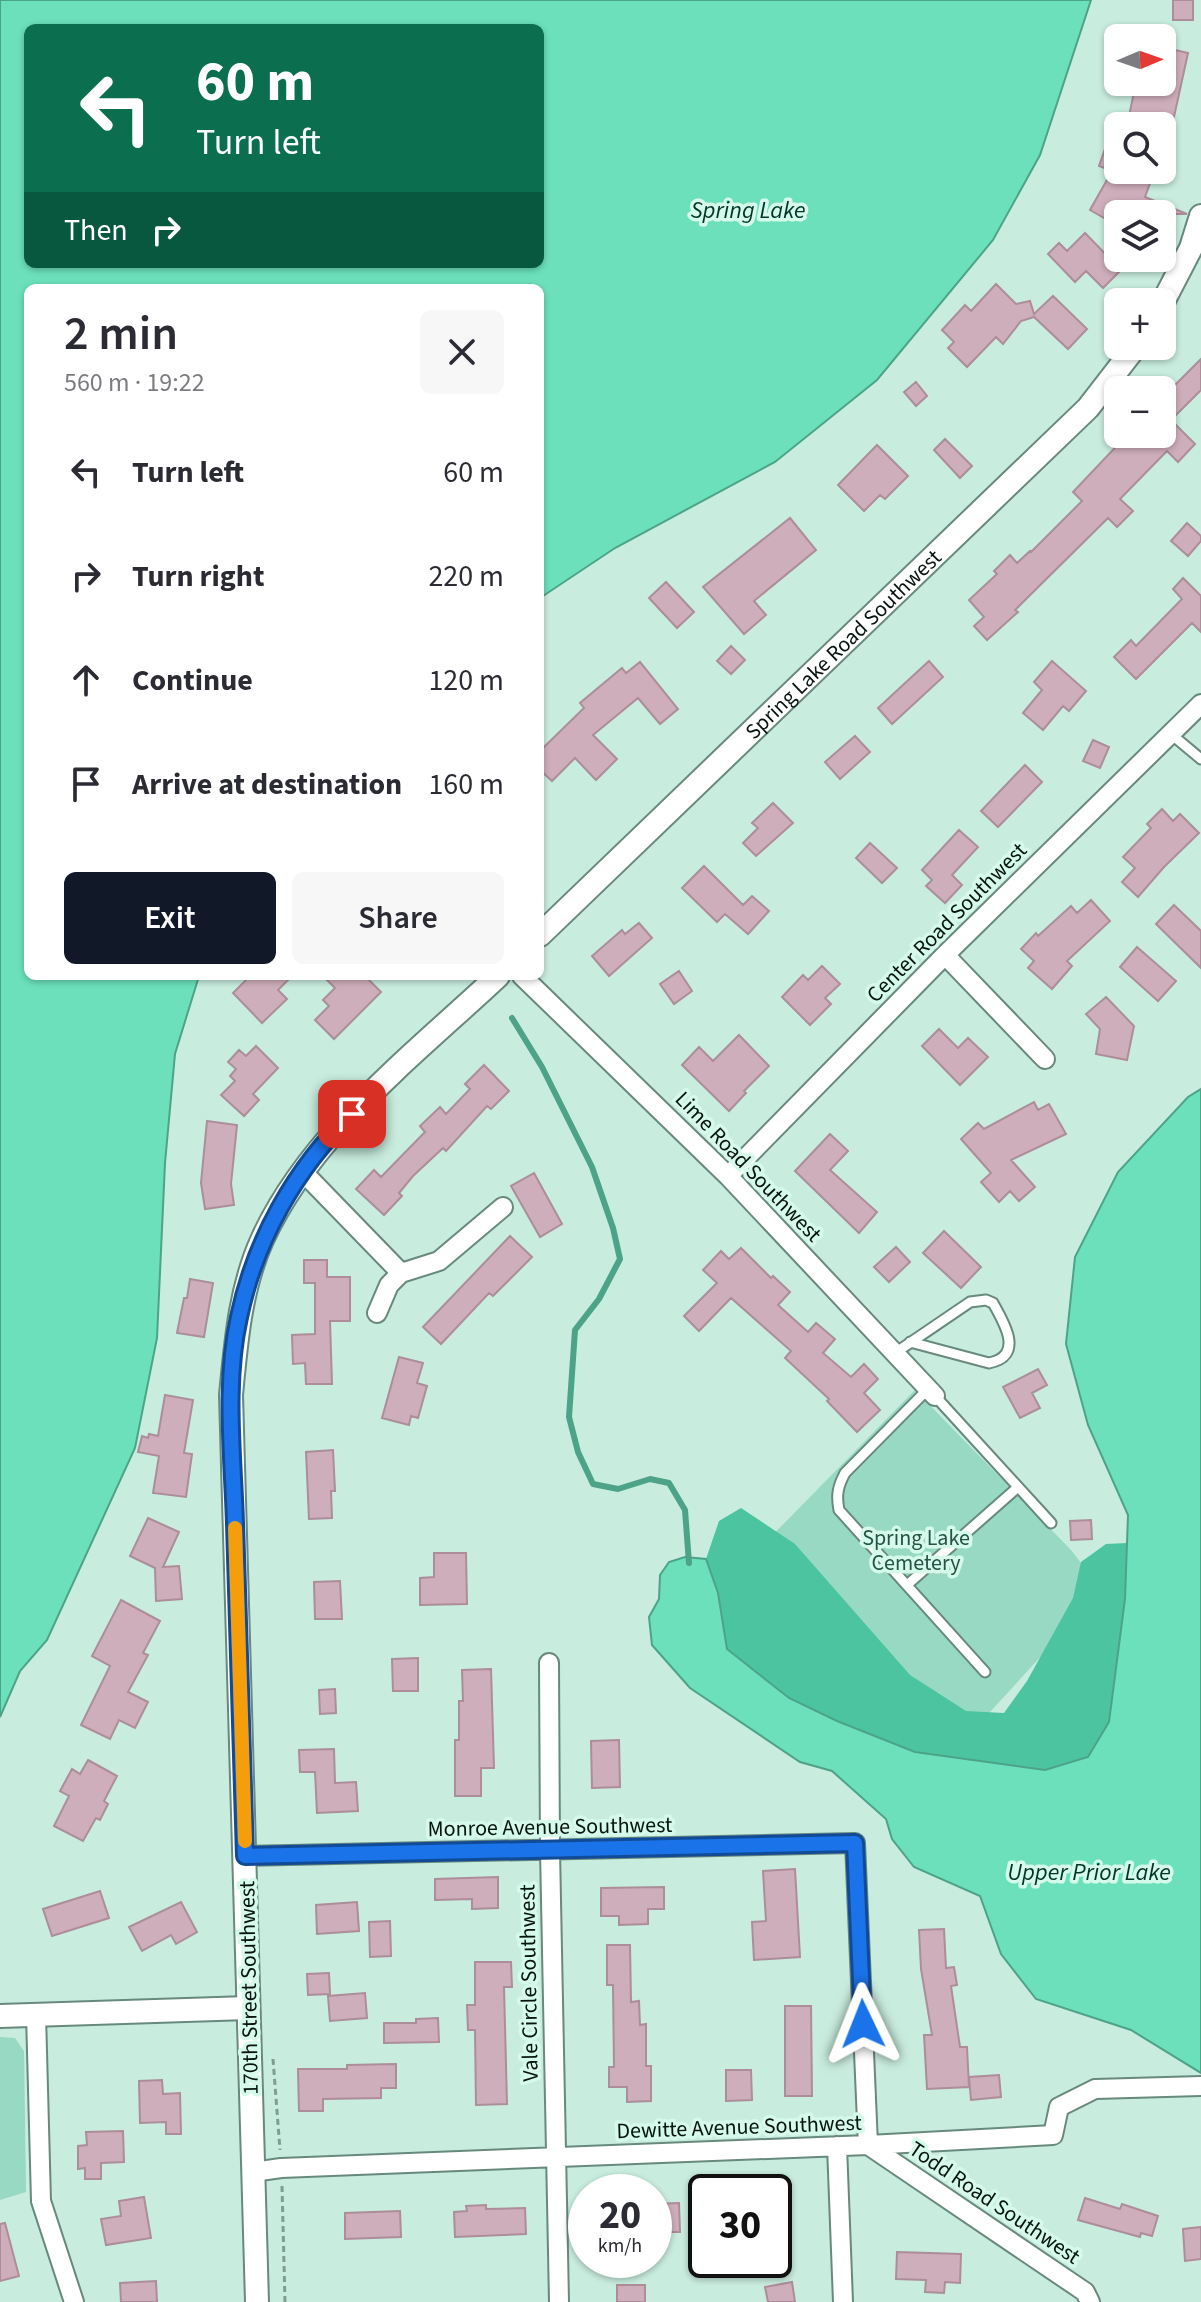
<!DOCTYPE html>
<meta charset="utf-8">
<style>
:root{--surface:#fff;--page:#f7f7f7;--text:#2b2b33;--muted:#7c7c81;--accent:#111827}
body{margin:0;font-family:"Source Sans 3",sans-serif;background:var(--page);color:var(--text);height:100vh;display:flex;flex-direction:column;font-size:30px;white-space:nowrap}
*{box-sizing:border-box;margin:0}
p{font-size:26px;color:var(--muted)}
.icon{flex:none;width:44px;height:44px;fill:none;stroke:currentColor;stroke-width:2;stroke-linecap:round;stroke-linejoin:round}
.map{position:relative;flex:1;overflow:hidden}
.details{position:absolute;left:24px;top:284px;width:520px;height:696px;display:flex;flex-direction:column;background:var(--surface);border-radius:12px;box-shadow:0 2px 6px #0004}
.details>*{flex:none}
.top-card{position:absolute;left:24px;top:24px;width:520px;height:244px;border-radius:12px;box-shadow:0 2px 6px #0004;background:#0b6e4f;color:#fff;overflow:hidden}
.needle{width:52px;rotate:88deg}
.controls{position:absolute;left:1104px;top:24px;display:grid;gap:16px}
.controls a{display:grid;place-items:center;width:72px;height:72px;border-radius:12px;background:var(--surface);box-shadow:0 2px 6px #0004;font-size:40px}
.speed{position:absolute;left:568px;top:2174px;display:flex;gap:16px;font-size:40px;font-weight:700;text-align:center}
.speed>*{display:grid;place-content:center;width:104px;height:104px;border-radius:50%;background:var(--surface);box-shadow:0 2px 6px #0004;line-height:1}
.speed small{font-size:20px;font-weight:400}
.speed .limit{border:4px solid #111;border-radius:12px;background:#fff;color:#111}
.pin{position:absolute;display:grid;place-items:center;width:68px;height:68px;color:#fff;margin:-34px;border-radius:16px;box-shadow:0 4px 12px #0006}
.me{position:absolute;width:88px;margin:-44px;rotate:358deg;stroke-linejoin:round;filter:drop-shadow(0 0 6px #0008)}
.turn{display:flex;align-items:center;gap:28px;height:168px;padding:0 40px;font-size:36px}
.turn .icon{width:104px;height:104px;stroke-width:2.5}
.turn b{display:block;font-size:56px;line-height:68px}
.then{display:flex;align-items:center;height:76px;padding:0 40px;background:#0003;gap:16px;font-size:30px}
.round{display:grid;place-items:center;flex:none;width:84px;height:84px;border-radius:12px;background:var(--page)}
.summary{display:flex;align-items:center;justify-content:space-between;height:136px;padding:0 40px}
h1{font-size:48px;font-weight:600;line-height:60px}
.action{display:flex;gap:16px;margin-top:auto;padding:16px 40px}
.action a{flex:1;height:92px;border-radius:12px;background:var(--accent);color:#fff;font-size:32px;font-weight:600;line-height:92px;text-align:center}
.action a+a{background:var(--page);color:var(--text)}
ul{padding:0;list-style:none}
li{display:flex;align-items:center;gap:24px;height:104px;padding:0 40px}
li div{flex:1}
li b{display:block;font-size:30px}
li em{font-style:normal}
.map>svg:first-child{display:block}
.green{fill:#97d9c2}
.forest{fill:#4cc4a0}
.water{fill:#6be0bb;stroke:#4da388;stroke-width:2;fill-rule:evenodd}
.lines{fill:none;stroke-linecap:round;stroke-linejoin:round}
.stream{stroke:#4da388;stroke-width:6}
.building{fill:#cfaebb;stroke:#ac8d99;stroke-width:2}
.service-casing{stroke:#68897d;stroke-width:13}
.minor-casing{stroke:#68897d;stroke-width:22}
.tertiary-casing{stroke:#68897d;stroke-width:26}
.path{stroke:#819c92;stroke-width:3;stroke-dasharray:6 4;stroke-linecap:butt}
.service{stroke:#fff;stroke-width:9}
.minor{stroke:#fff;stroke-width:18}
.tertiary{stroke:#fff;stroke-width:22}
.route-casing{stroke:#114b97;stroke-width:20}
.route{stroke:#1a73e8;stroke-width:14}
.slow{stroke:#f59e0b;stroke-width:14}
.labels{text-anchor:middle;stroke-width:7;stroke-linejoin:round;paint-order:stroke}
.street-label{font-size:22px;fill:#071410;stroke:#d5f9eb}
.park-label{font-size:22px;fill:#235445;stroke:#d5f9eb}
.water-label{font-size:24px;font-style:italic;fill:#003629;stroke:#d5f9eb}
</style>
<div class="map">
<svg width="1201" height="2302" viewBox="0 0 1201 2302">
<rect width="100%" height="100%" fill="#c8ecde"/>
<path class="green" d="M915 1390 1071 1550 1102 1590 955 1750 757 1551Z
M0 2037 15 2038 24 2051 26 2192 0 2200Z"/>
<path class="forest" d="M741 1508 795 1544 910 1675 966 1711 1004 1713 1027 1681 1073 1598 1081 1562 1106 1544 1127 1543 1125 1599 1109 1722 1088 1757 1045 1770 915 1752 837 1721 789 1698 727 1649 718 1593 706 1559 719 1521Z"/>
<path class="water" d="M0 0H1091L1040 155 993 240 877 380 775 462 615 548 540 598V288H28V976H199L175 1054 165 1163 157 1338 135 1448 47 1640 20 1671 0 1717ZM28 28H540V264H28Z
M1201 1089V2073L1131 2030 1036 1999 1001 1954 980 1896 914 1867 892 1839 886 1819 832 1771 800 1762 690 1688 652 1645 649 1617 659 1599 660 1575 669 1562 685 1557 706 1559 718 1593 727 1649 789 1698 837 1721 915 1752 1045 1770 1088 1757 1109 1722 1125 1599 1128 1515 1088 1425 1066 1344 1075 1257 1118 1172 1188 1097Z"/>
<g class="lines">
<path class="stream" d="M512 1018 542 1067 592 1167 613 1228 620 1259 599 1299 575 1330 569 1417 578 1452 593 1484 618 1489 650 1479 669 1483 685 1510 689 1563"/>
</g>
<path class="building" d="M1173 0H1193V20H1173Z
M1162 47 1188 53 1172 126H1127L1136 82H1162Z
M1116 118 1118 170H1155L1145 197 1187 214H1118V226L1090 210 1112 171 1099 166Z
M1085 233 1121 270 1103 288 1086 271 1075 282 1048 254 1059 243 1067 251Z
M996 284 1016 304 1030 301 1034 314 1053 296 1087 329 1068 349 1034 317 1021 321 1003 344 996 337 967 367 948 348 954 342 942 330 965 305 971 311Z
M1201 359V390L1171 420 1195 444 1178 462 1167 451 1120 499 1133 511 1117 527 1108 518 1015 610 1018 612 987 640 974 626 984 617 969 600 997 574 994 571 1010 555 1017 563 1030 551 1031 552 1082 501 1073 492 1128 434H1162V398Z
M916 382 927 396 916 406 904 392Z
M945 439 972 466 960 478 934 450Z
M877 445 908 476 885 499 880 495 864 511 838 485Z
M790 518 816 550 754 601 766 615 744 634 703 587Z
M1187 523 1201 536V541L1188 556 1171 541Z
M1183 578 1201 596V632L1192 623 1136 679 1114 657 1131 640 1136 646 1182 599 1173 589Z
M666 582 694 612 677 628 649 598Z
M731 646 745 660 731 674 717 661Z
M929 661 943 677 892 724 878 708Z
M1052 661 1086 691 1069 711 1063 706 1043 730 1023 713 1042 690 1034 682Z
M640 662 678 709 660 724 638 698 593 735 617 759 596 780 575 758 552 781 540 770V751L584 708 580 703 622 668 626 673Z
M855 736 870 752 840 779 825 762Z
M1093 740 1109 747 1100 768 1083 761Z
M1025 765 1042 782 998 827 981 811Z
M773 803 793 823 756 856 743 843 758 828 752 823Z
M1162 809 1173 821 1180 814 1199 833 1164 867 1138 897 1122 882 1135 868 1123 857 1151 828 1147 824Z
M959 830 978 847 952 875 962 885 945 903 926 886 932 880 922 870Z
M870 843 897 868 882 883 856 858Z
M704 866 743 905 752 896 769 911 748 934 725 914 717 922 682 888Z
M1091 900 1110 921 1067 961 1072 966 1052 989 1028 968 1034 961 1021 949 1036 933 1038 936 1071 906 1077 913Z
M1174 905 1201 931V968L1156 924Z
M639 923 652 938 609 976 592 956 622 930 625 934Z
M1137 947 1176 981 1158 1001 1120 967Z
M822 966 840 984 825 998 831 1004 810 1025 782 997 803 975 808 980Z
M679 971 692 991 674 1004 660 984Z
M250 976H292L278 990 287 999 262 1023 233 993Z
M323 976H365L381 992 334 1039 315 1020 329 1006 323 1000 335 988Z
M1106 997 1134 1026 1127 1060 1096 1054 1100 1029 1086 1014Z
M939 1029 958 1048 968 1038 988 1057 960 1085 922 1046Z
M739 1035 769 1066 744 1091 746 1093 729 1111 682 1065 699 1047 713 1061Z
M256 1046 278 1068 253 1094 259 1100 244 1116 221 1095 235 1081 230 1076 236 1069 228 1062 239 1050 246 1056Z
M484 1065 509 1091 491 1109 487 1106 446 1151 443 1148 413 1176 399 1193 402 1196 384 1215 356 1189 374 1170 381 1177 425 1132 420 1126 440 1107 446 1114 470 1089 465 1084Z
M1034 1102 1038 1110 1049 1104 1066 1134 1011 1160 1035 1187 1019 1201 1010 1191 999 1202 981 1182 991 1173 961 1139 978 1123 984 1129Z
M207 1121 237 1125 231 1184 234 1205 205 1209 201 1183Z
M830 1134 848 1151 830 1170 877 1212 859 1233 795 1171Z
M534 1173 562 1224 540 1237 511 1186Z
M944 1231 981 1267 961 1288 923 1253Z
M510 1236 532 1257 493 1296 489 1293 441 1344 423 1327Z
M896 1247 910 1262 889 1282 874 1267Z
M741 1248 771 1278 773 1276 790 1292 778 1305 808 1332 816 1323 835 1339 823 1353 851 1377 864 1364 878 1379 864 1393 880 1410 857 1432 827 1401 829 1399 785 1358 791 1351 731 1298 699 1331 684 1316 717 1283 703 1270 721 1251 729 1259Z
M304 1260H327V1277H350V1321H330L332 1384H306L305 1363 293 1364 292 1335 315 1334V1283H304Z
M190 1279 213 1283 204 1337 177 1333 184 1298H187Z
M399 1357 423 1363 417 1383 427 1386 418 1418 411 1416 409 1425 382 1418Z
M1038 1369 1047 1385 1032 1393 1040 1408 1020 1418 1003 1387Z
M165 1395 193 1400 184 1453 192 1454 186 1497 153 1493 159 1456 138 1452 142 1436 148 1438 149 1434 158 1436Z
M333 1450 335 1491H331L332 1518 309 1519 306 1452Z
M148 1518 179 1532 163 1567 179 1566 182 1599 156 1601 155 1568 130 1556Z
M1091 1520 1092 1539 1071 1540 1070 1521Z
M434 1553H466L467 1604 420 1605V1578L434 1577Z
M340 1581 342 1619H315L314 1582Z
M121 1600 160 1621 143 1653 148 1655 128 1692 148 1702 135 1728 119 1720 110 1739 81 1725 110 1666 92 1656Z
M418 1658V1691H393L392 1659Z
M491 1669 494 1768H481V1796H455V1740H459V1701H463L462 1670Z
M335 1689 336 1713 320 1714 319 1690Z
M619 1740 620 1787 592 1788 591 1741Z
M334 1749 335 1783 356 1782 358 1811 317 1813 315 1772H300L299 1750Z
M88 1760 117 1776 104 1801 108 1804 100 1820 96 1818 83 1841 54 1826 69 1796 60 1791 72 1769 80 1774Z
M795 1869 800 1957 754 1960 752 1922 766 1921 763 1871Z
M498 1877V1908L472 1909V1899L435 1900V1879Z
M664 1887V1909H648V1924L619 1925V1916H601V1888Z
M100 1891 109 1918 52 1936 43 1909Z
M181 1902 197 1932 176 1944 171 1935 142 1951 129 1927Z
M357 1902 359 1931 317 1934 316 1905Z
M390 1921 391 1956 370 1957 369 1922Z
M944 1929 946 1968 954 1967 957 1985 951 1986 960 2047H967L969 2087 927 2089 924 2035H932L921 1969 919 1930Z
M607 1945H630L631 2002 639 2001 640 2025 646 2024V2066H651V2101L627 2102V2087H609V2067H614L613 1985H607Z
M475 1962H511L512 1987H504L507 2104 476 2105 475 2030H468L467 2005H475Z
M329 1973 330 1994 308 1995 307 1974Z
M365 1993 367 2018 330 2021 328 1996Z
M785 2006H811L812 2096H785Z
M438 2018 439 2042 384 2043V2023H416V2019Z
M396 2064V2088H381V2098L323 2099V2111H299L298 2069H347V2065Z
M726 2070H751L752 2100 726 2101Z
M999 2075 1001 2097 971 2100 969 2077Z
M162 2080 163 2094 180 2093 181 2134H166V2122L140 2123 139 2081Z
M123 2131 124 2162 101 2163V2179H85V2168L78 2169V2146L87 2145 86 2132Z
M144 2197 151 2238 106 2245 101 2219 121 2216 119 2201Z
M1085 2198 1120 2209 1122 2204 1158 2216 1152 2236 1141 2233 1140 2237 1078 2220Z
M679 2203 680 2232H654V2204Z
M486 2205V2209L525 2208 526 2234 455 2237 454 2212 467 2211 466 2206Z
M400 2211 401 2237 345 2239V2213Z
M5 2223 19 2276 0 2281V2224Z
M1201 2227V2259L1185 2261 1183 2229Z
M897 2252 961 2254 960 2283 945 2282 944 2293 925 2292 926 2280 896 2279Z
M156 2281 157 2302H121L120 2283Z
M792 2282 795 2302H768L765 2287Z
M617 2285H645V2302H617Z"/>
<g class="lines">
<defs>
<path id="service" d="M1171 734 1201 759
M895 1353 970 1302 986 1300 993 1303C1005 1324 1024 1356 989 1363L910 1342
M929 1388 845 1473C838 1486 836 1495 839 1510L985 1672
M935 1396 1051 1523
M907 1585 1018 1487"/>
<path id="minor" d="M945 955 1045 1059
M522 976 728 1176 935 1396
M302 1171 401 1273
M728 1176 945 955 1201 704
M377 1313 389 1285 401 1273 439 1261 503 1207
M549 1663 550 1850 559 2302
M245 1856 855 1843 868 2145 1085 2292 1090 2302
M36 2014 41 2201 74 2302
M837 2146 843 2302
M253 2172 281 2168 868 2145 1053 2135 1059 2107 1095 2089 1201 2086"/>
<g id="tertiary">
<path d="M1162 304 1191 248 1201 216"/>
<path id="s1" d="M540 935 1088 408 1136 346"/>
<path d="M0 2016 248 2008"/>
<path d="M257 2302 231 1395C236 1343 240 1289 262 1240 310 1134 415 1054 498 976"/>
</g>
</defs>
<use href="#service" class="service-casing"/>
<use href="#minor" class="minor-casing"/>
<use href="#tertiary" class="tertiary-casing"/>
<path class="path" d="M273 2059 280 2150
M282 2186 285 2302"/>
<use href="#service" class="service"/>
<use href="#minor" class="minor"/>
<use href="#tertiary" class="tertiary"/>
</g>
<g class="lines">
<defs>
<path id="route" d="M352 1114C295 1168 255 1241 239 1317 224 1384 233 1456 235 1523 238 1634 241 1745 245 1856L855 1843 863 2024"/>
</defs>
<use href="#route" class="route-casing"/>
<use href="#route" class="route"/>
<path class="slow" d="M235 1528 245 1841"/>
</g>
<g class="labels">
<g class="street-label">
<text dy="8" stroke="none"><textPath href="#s1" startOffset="420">Spring Lake Road Southwest</textPath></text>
<text transform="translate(946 922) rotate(-45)" y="8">Center Road Southwest</text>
<text transform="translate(749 1166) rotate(46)" y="8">Lime Road Southwest</text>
<text transform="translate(550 1826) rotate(-1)" y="8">Monroe Avenue Southwest</text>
<text transform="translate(528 1983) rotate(-91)" y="8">Vale Circle Southwest</text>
<text transform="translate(248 1988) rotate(-91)" y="8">170th Street Southwest</text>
<text transform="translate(739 2126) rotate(-2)" y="8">Dewitte Avenue Southwest</text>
<text transform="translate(995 2202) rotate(34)" y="8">Todd Road Southwest</text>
</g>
<g class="park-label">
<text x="916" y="1545">Spring Lake<tspan x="916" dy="25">Cemetery</tspan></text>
</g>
<g class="water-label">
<text x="748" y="218">Spring Lake</text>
<text x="1089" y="1880">Upper Prior Lake</text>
</g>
</g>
</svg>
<div class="controls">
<a><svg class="needle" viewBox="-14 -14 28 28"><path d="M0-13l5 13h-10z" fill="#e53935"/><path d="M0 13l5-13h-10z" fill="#7c7c81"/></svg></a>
<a><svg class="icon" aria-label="search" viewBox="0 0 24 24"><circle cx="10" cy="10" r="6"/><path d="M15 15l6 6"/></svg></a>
<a><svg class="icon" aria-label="layers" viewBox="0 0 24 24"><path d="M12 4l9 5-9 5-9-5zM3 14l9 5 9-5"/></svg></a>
<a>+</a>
<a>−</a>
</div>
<div class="speed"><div>20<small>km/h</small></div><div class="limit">30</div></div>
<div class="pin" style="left:352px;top:1114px;background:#d93025"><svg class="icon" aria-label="arrive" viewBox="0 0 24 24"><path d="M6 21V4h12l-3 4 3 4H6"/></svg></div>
<svg class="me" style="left:863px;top:2024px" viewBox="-20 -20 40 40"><path d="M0-17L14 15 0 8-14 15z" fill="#1a73e8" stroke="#fff" stroke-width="4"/></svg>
<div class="top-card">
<div class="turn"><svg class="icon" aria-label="left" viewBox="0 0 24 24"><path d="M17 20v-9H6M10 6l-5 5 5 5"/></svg><div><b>60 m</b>Turn left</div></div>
<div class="then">Then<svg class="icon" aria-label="right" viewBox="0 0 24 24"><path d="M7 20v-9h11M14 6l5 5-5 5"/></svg></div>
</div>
<section class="details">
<div class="summary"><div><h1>2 min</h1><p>560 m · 19:22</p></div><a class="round"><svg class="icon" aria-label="close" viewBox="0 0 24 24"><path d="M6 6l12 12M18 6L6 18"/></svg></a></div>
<ul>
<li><svg class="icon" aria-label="left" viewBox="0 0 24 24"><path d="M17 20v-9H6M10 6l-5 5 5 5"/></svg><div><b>Turn left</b></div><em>60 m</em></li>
<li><svg class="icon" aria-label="right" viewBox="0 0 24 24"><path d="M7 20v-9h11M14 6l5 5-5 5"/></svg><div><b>Turn right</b></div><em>220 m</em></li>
<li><svg class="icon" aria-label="ahead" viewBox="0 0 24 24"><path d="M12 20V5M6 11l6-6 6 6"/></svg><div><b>Continue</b></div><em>120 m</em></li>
<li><svg class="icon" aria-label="arrive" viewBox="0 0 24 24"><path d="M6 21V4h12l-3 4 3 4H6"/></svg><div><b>Arrive at destination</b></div><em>160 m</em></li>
</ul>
<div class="action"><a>Exit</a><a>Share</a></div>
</section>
</div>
